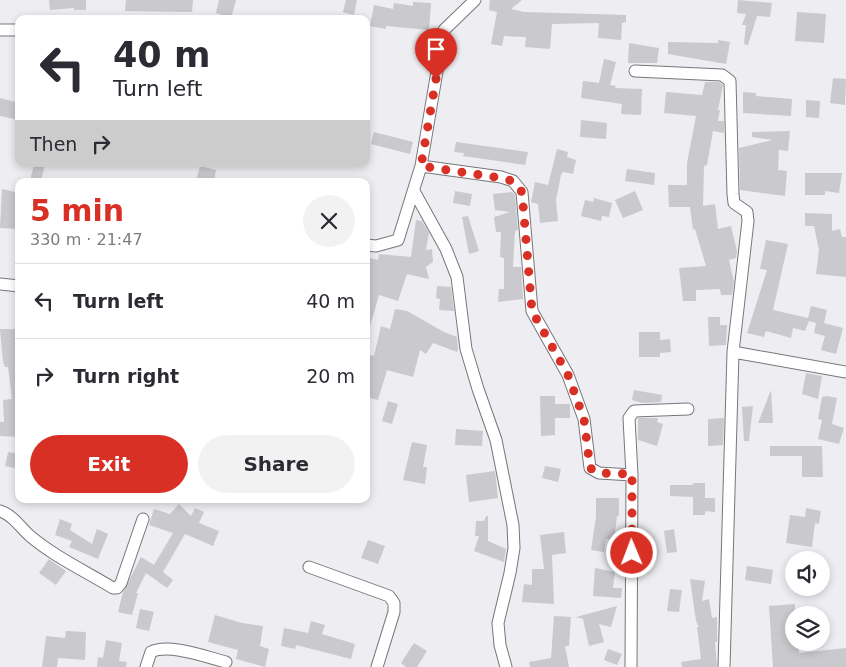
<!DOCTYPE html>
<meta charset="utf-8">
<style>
:root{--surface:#fff;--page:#f2f2f3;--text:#2b2b33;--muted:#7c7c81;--line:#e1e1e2;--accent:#d93025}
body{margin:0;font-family:"DejaVu Sans",sans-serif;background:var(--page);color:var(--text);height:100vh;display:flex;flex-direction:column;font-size:19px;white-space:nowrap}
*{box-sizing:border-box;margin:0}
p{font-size:16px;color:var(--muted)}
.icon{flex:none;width:28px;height:28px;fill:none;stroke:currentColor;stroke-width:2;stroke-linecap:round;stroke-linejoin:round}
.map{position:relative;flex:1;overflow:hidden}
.details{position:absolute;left:15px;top:178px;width:355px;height:325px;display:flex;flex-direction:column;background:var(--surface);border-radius:10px;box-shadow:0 2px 8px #0003}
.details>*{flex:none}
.guide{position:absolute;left:15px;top:15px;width:355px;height:152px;border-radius:10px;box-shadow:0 2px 8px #0003;background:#fff;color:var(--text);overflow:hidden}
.tools{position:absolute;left:785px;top:551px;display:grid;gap:10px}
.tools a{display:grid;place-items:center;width:45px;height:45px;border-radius:50%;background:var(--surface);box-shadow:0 2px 8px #0003;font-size:25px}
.pin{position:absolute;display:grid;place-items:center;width:42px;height:42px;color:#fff;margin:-51px -21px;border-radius:50% 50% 50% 0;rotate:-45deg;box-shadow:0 0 5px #0007}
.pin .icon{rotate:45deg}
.me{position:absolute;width:55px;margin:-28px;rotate:359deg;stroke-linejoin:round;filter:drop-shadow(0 0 4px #0008)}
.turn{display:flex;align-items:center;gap:18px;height:105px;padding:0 15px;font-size:22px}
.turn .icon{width:65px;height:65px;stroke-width:2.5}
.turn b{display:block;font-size:35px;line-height:42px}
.then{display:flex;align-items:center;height:48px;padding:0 15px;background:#0003;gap:10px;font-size:19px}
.round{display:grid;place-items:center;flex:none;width:52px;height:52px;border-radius:26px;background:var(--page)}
.overview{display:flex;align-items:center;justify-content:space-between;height:85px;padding:0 15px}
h1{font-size:30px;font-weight:600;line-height:38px;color:var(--accent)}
.cta{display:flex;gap:10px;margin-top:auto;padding:10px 15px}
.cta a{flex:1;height:58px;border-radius:30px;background:var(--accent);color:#fff;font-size:20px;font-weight:600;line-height:58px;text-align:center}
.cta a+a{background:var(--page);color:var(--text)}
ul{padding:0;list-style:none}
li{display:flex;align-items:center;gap:15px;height:75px;padding:0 15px;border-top:1px solid var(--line)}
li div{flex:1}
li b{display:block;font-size:19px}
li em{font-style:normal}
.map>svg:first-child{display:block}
.building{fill:#cac9cd}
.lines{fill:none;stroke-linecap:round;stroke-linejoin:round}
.street-casing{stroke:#77767a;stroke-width:13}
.street{stroke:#fff;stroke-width:11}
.route{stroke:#d93025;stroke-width:9;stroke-dasharray:0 16.2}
</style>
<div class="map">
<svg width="846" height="667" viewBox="0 0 846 667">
<rect width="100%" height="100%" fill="#eeedf2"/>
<path class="building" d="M49 0H86V10H74V8L50 10Z
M126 0H193L192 12 125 11Z
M219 0H236L231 18 216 13Z
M346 0H357L354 15 343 12Z
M490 0H522L511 9 524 12 626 15V22L622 23 621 40 598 38 599 23 552 24 550 49 525 47 526 37 504 36 502 46 491 44 497 12 489 10Z
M738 0 772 3 770 17 757 16 748 45 744 44 746 25H742L746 14 737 13Z
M413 2 431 3 429 30 386 26V29L370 26 374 5 393 9 394 3 413 6Z
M797 12 826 14 824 43 795 41Z
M718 40 730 42 726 64 668 54V42L718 43Z
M629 43 659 48 657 63H628Z
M604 59 616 62 610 85 616 86 615 88 642 89 641 115 621 114 622 104 581 98 583 81 599 83Z
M833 78 846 79 845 105 830 103Z
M705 82H719L723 85 718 110H720L718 121H724V133L713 131 707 165 704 166 703 206 715 204 718 229 731 226 737 251 736 258 729 260 734 282 732 295H721L720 289 696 290V301H683L679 268 706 266 695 229 693 230 690 207H669L668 185H687V163L696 116 664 113 666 92 702 95Z
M743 92 756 93V96L792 99 791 116 743 113Z
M0 98 19 103V120L0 116Z
M806 100 820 101 819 118 806 117Z
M581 120 607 123 606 139 580 137Z
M790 131 788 151 779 150 778 170 787 171 785 196 740 190 739 148 773 140 752 137V132Z
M374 132 413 142 410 154 371 144Z
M456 142 528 152 525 165 463 156 464 153 454 152Z
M557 149 568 152 567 157 576 160 573 174 563 172 561 175 556 200 558 221 540 223 538 204 531 202 535 182 548 185Z
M34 164H45L41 181H30Z
M200 166 216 170 214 181H196Z
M627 169 655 173 654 185 625 181Z
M805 173H842L839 193 825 191V195H805Z
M2 189 19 193 17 229 0 228Z
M455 191 472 194 470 206 453 203Z
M635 191 643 210 623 218 615 200Z
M512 192 515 195 518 230 515 231 513 267H521L523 299 498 302 499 289H504V258L500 257 501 232H496L494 217 510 212 495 210 493 194Z
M594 198 612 203 609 217 602 216 601 221 581 216 585 200 593 202Z
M805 213 832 214V231L840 229 842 237H846V277L816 274 819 250 814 226H805Z
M468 216 479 251 469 254 462 217Z
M416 220 422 221 429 233 426 250 432 249 433 262 426 267 429 279 407 274 398 301 379 295 369 330H366V277L370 258 378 260 379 254 411 257Z
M766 240 788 244 773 310 808 318 811 306 827 310 824 323 843 328 836 354 821 350 825 336 814 333 816 323 809 321 805 331 793 328 791 338 766 331 764 337 747 333 767 270 760 269Z
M437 286 451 287 454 311 439 310 440 299 436 298Z
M395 309 407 311 444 332 457 337 458 349 457 352 433 343 426 354 420 350 413 377 387 370 378 400 366 397V354L374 356 381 326 390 329Z
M708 317H720V325H727L726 345 709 346Z
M0 329H16V344L19 343V437L0 436V422H4L3 400 12 399 8 367H5L3 362Z
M639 332H660V340L670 339 671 352 660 353V357H639Z
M806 373 822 376 818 399 802 394Z
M634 390 662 395 661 402 642 403 632 400Z
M771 390 773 423H758Z
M540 396H555V404H570V418H555V435L541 436Z
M827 396 837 398 832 424 844 428 839 444 818 439 822 420 818 419 822 397Z
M388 401 398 404 392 424 382 421Z
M753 406 749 441H744L742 407Z
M638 418H658L657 422 663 424 657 446 638 440Z
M724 418 723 445 708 446V419Z
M456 429 483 431 482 446 455 445Z
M412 442 427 445 423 467H427L425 484 403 480Z
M770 446H822L823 477H802V456H770Z
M8 452 19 454V469L5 466Z
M545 466 561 469 558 482 542 478Z
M495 471 498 498 469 502 466 475Z
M693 483H705V498H715V512L705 511V515H693V497L670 496V485H693Z
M596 498H619V516H617L614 540 606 539 604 552 591 550 596 517Z
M179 504 191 516 195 508 204 512 199 523 219 531 213 546 185 534 163 572 173 580 167 588 146 573 136 593H138L132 615 118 612 123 592 141 557 154 565 173 533 149 525 154 509 170 514Z
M806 508 821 511 819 524 815 523 812 547 786 543 790 515 805 517Z
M486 516H488V541L506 549 504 562 474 551 479 536H475L476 521H484Z
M60 519 72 524 70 530 92 544 97 529 108 534 98 559 69 547 72 541 55 535Z
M674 529 677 552 667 553 664 531Z
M564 532 566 553 552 555 554 604 522 602 524 584 532 585V569H544L540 535Z
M368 540 385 546 378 564 361 558Z
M49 559 66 571 56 585 39 573Z
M747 566 773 570 771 584 745 580Z
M595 568 615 572 613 588H622L621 598 593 596Z
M690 579 705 581 702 601 709 599 712 618 717 617V642H715L717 667H682L681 662 701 659 697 627H699L696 621Z
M670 589 682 590 679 612 667 611Z
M795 604 794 642H798L799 653 846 648V667H773L769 606Z
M617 606 611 627 599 624 604 642 589 646 583 619 576 617Z
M140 609 154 612 149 631 136 628Z
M215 615 242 623 263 626 260 646 269 649 265 667 236 659 238 650 208 642Z
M554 616 571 617 569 646H565L569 667H530L529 662 551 658Z
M311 621 325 625 322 634 355 644 351 659 296 645 295 649 281 646 284 628 308 633Z
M66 631 86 632 85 660 58 658 57 667H42L46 636 65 638Z
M106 640 122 643 119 661 127 662 126 667H97L98 657 103 658Z
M414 643 427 651 417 667H406L401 663Z
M608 649 622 654 617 665 604 660Z"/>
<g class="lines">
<defs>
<path id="street" d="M0 30H19
M635 71 722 75 730 81 733 194 734 203 747 212 748 221 733 352 724 667
M421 166 501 177 513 181 522 192 532 311 568 375 584 419 590 468 599 473 632 475 631 667
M415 193 446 249 457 277 466 349 478 389 496 440 513 525 514 548 510 573 498 623 500 645 506 667
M366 245 376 246 398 240 421 166 444 30 475 0
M0 284 19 286
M733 352 846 372
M632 475 629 418 634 411 688 409
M0 511C13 515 20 527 30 536 55 557 85 571 113 588H117L121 583 143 519
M309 567 389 596 394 603V612L377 667
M146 667 151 652C169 643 206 657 226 662"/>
</defs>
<use href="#street" class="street-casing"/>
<use href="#street" class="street"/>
</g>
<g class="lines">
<path class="route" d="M436 79 421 166 501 178 512 181 522 192 532 311 568 375 584 419 590 468 598 473 632 474V553"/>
</g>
</svg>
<div class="tools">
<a><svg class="icon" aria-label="sound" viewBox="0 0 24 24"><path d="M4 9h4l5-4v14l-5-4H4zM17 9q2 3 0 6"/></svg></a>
<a><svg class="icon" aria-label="layers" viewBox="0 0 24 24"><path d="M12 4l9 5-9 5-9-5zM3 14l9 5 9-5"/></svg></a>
</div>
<div class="pin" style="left:436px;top:79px;background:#d93025"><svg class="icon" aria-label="arrive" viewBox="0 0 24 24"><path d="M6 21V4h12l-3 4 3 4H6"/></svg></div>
<svg class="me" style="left:632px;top:553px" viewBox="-20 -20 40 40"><circle r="17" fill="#d93025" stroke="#fff" stroke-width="3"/><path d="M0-11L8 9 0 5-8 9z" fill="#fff"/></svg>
<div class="guide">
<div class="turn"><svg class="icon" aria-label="left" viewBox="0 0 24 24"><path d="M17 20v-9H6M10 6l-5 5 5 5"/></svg><div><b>40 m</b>Turn left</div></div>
<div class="then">Then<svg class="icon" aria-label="right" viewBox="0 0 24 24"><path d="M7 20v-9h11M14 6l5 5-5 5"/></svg></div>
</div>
<section class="details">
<div class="overview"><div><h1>5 min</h1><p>330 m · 21:47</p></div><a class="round"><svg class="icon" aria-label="close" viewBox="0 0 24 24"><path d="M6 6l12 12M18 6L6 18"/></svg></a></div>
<ul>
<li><svg class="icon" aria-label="left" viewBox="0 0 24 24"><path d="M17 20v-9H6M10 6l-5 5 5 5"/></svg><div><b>Turn left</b></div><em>40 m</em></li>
<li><svg class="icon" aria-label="right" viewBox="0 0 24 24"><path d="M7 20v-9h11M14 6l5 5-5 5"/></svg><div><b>Turn right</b></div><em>20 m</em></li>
</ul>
<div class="cta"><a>Exit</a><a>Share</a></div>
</section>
</div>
